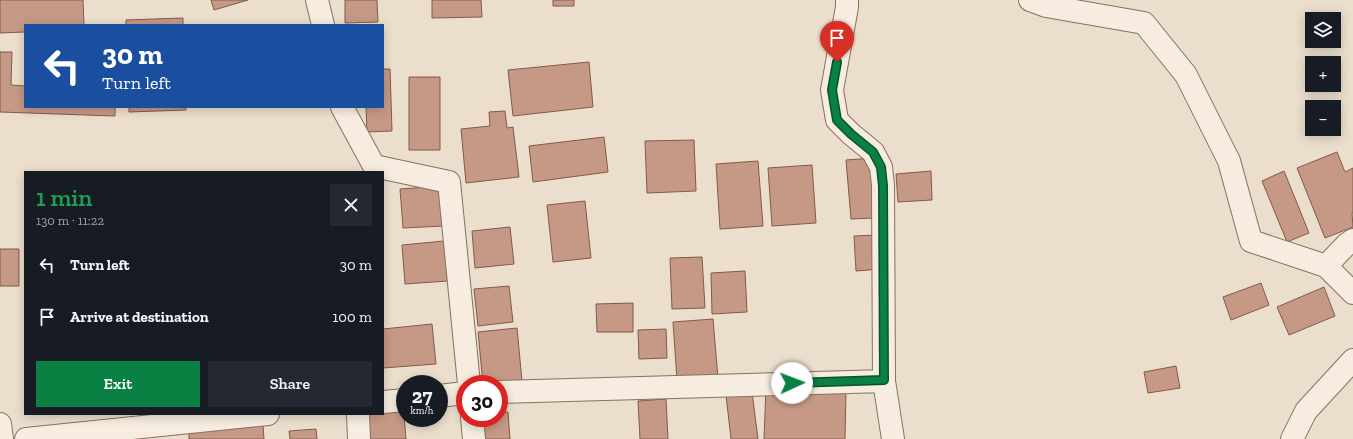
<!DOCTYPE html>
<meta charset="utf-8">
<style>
:root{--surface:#171b24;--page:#242831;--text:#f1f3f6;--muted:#9ea1a6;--accent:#0b8043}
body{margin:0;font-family:"Zilla Slab",serif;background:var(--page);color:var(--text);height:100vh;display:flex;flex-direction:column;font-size:15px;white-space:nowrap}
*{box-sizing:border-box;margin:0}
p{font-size:13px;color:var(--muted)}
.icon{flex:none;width:22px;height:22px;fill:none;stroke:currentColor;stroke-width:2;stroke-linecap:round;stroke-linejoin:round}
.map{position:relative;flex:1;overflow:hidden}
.sheet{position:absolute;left:24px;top:171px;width:360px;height:244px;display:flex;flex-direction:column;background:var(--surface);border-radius:0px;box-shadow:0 2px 10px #0003}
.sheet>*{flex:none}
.hud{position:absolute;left:24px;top:24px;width:360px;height:84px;border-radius:0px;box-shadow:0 2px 10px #0003;background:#1a4fa0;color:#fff;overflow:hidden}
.fabs{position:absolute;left:1305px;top:12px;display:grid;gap:8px}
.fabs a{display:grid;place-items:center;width:36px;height:36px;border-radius:0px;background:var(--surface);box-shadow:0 2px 10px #0003;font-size:20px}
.speed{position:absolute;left:396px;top:375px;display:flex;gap:8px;font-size:20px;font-weight:700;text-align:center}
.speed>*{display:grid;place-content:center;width:52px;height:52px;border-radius:50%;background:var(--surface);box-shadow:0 2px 10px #0003;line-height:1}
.speed small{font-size:10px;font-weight:400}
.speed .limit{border:6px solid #d22;background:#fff;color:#111}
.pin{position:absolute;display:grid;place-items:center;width:34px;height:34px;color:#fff;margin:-41px -17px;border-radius:50% 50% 50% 0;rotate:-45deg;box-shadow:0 0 4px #0007}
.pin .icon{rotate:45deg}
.me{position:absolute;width:44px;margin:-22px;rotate:88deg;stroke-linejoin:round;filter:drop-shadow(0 0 3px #0008)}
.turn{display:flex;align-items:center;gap:14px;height:84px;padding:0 12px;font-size:18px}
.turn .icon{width:52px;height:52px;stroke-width:2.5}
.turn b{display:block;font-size:28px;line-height:34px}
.round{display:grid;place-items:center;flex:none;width:42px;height:42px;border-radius:0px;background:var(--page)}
.headline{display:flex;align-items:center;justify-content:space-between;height:68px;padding:0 12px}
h1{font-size:24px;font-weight:600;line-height:30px;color:#1e9e55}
.button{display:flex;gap:8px;margin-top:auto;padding:8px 12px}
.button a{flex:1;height:46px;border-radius:0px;background:var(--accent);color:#fff;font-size:16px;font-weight:600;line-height:46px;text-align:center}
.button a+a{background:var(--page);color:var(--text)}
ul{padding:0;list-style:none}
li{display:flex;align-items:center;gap:12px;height:52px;padding:0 12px}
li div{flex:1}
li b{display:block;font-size:15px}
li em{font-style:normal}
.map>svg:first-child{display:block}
.building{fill:#c59986;stroke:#835a4a}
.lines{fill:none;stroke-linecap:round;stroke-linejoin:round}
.minor-casing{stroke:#877161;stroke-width:24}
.minor{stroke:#f6ecdf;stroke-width:22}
.route-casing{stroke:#07532c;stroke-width:10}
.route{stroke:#0b8043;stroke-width:7}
</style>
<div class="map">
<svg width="1353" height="439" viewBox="0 0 1353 439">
<rect width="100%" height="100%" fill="#ebdecc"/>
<path class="building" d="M0 0H83L84 25H25V32L0 33Z
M211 0H248L214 10Z
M345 0H377L378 22 345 23Z
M432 0H481L482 17 432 18Z
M553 0H574V6H553Z
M183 18V25H126V20Z
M0 52H12L11 85 25 86V107H115V116L0 112Z
M589 62 593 107 513 116 508 70Z
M383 69H390L392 131 367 132 366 107H351H383Z
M409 77H440V150H409Z
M129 107H186V110L129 112Z
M505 111 507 128 513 127 519 177 466 183 461 129 490 126 489 112Z
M604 137 608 172 533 182 529 146Z
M694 140 696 191 647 193 645 141Z
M1337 152 1345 172 1353 168V213H1352L1353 227 1325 238 1297 168Z
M873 158 876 218 851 219 846 160Z
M758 161 763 226 720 229 716 164Z
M812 165 816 223 772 226 768 168Z
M931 171 932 200 898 202 896 174Z
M1284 171 1309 233 1287 242 1262 181Z
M441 186 444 226 403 228 400 189Z
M585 201 591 258 553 262 547 205Z
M510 227 514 264 475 268 472 231Z
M878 235 881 269 856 271 854 236Z
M444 241 448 281 405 284 402 245Z
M0 249H19V286H0Z
M702 257 705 308 672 309 670 258Z
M745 271 747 312 712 314 711 273Z
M1261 283 1269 305 1231 320 1223 297Z
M509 286 513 322 478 326 474 289Z
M1324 287 1335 316 1289 335 1277 307Z
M633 303V332H597L596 304Z
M713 319 718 378 677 380 673 322Z
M432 324 436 364 383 368V329Z
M517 328 522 381 483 384 478 332Z
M666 329 667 358 639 359 638 330Z
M1176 366 1180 388 1148 393 1144 372Z
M766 387 846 389 845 439H764Z
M752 392 758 439H731L726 395Z
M666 399 668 439H640L638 401Z
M403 402 406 439H363L361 414H383V403Z
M499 412H508L510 439H478L476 418H499Z
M263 425 264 439H189V429Z
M316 429 317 439H290L289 431Z"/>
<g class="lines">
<defs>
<path id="minor" d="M317 0 323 25
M847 0V7L832 90 837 120 851 134 873 152 881 167 883 185 884 381 893 439
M1030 0 1046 6 1144 23 1186 75 1229 161 1251 241 1326 266 1353 293
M342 107 374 166 449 182 469 384
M1326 266 1347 244 1353 240
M499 392 884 381
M439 396 465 393
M383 402 405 400
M358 414 359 439
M472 418 474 439
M0 424 2 439
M26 439 268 414
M1292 439 1306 411 1353 360"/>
</defs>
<use href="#minor" class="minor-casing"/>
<use href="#minor" class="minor"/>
</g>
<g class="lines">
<defs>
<path id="route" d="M792 383 884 380 883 186 881 167 873 152 851 134 837 120 832 90 837 62"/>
</defs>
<use href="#route" class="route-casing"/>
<use href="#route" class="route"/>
</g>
</svg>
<div class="fabs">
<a><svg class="icon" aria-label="layers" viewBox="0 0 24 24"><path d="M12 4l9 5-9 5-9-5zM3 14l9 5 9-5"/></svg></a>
<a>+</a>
<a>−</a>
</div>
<div class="speed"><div>27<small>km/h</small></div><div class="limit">30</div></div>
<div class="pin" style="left:837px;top:62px;background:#d93025"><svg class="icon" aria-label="arrive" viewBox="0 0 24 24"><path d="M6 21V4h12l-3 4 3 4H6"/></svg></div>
<svg class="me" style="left:792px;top:383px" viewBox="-20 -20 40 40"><circle r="19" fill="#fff"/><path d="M0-13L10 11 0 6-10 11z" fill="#0b8043"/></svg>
<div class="hud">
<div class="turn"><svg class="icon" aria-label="left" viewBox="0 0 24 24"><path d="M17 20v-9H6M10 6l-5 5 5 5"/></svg><div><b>30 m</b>Turn left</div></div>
</div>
<section class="sheet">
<div class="headline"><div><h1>1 min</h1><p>130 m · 11:22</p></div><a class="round"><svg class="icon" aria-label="close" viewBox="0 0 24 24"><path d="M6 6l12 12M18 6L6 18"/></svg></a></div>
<ul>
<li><svg class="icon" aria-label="left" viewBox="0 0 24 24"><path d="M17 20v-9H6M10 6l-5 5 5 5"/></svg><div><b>Turn left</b></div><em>30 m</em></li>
<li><svg class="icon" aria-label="arrive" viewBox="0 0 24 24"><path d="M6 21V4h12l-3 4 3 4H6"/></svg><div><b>Arrive at destination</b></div><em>100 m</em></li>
</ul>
<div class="button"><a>Exit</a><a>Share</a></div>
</section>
</div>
